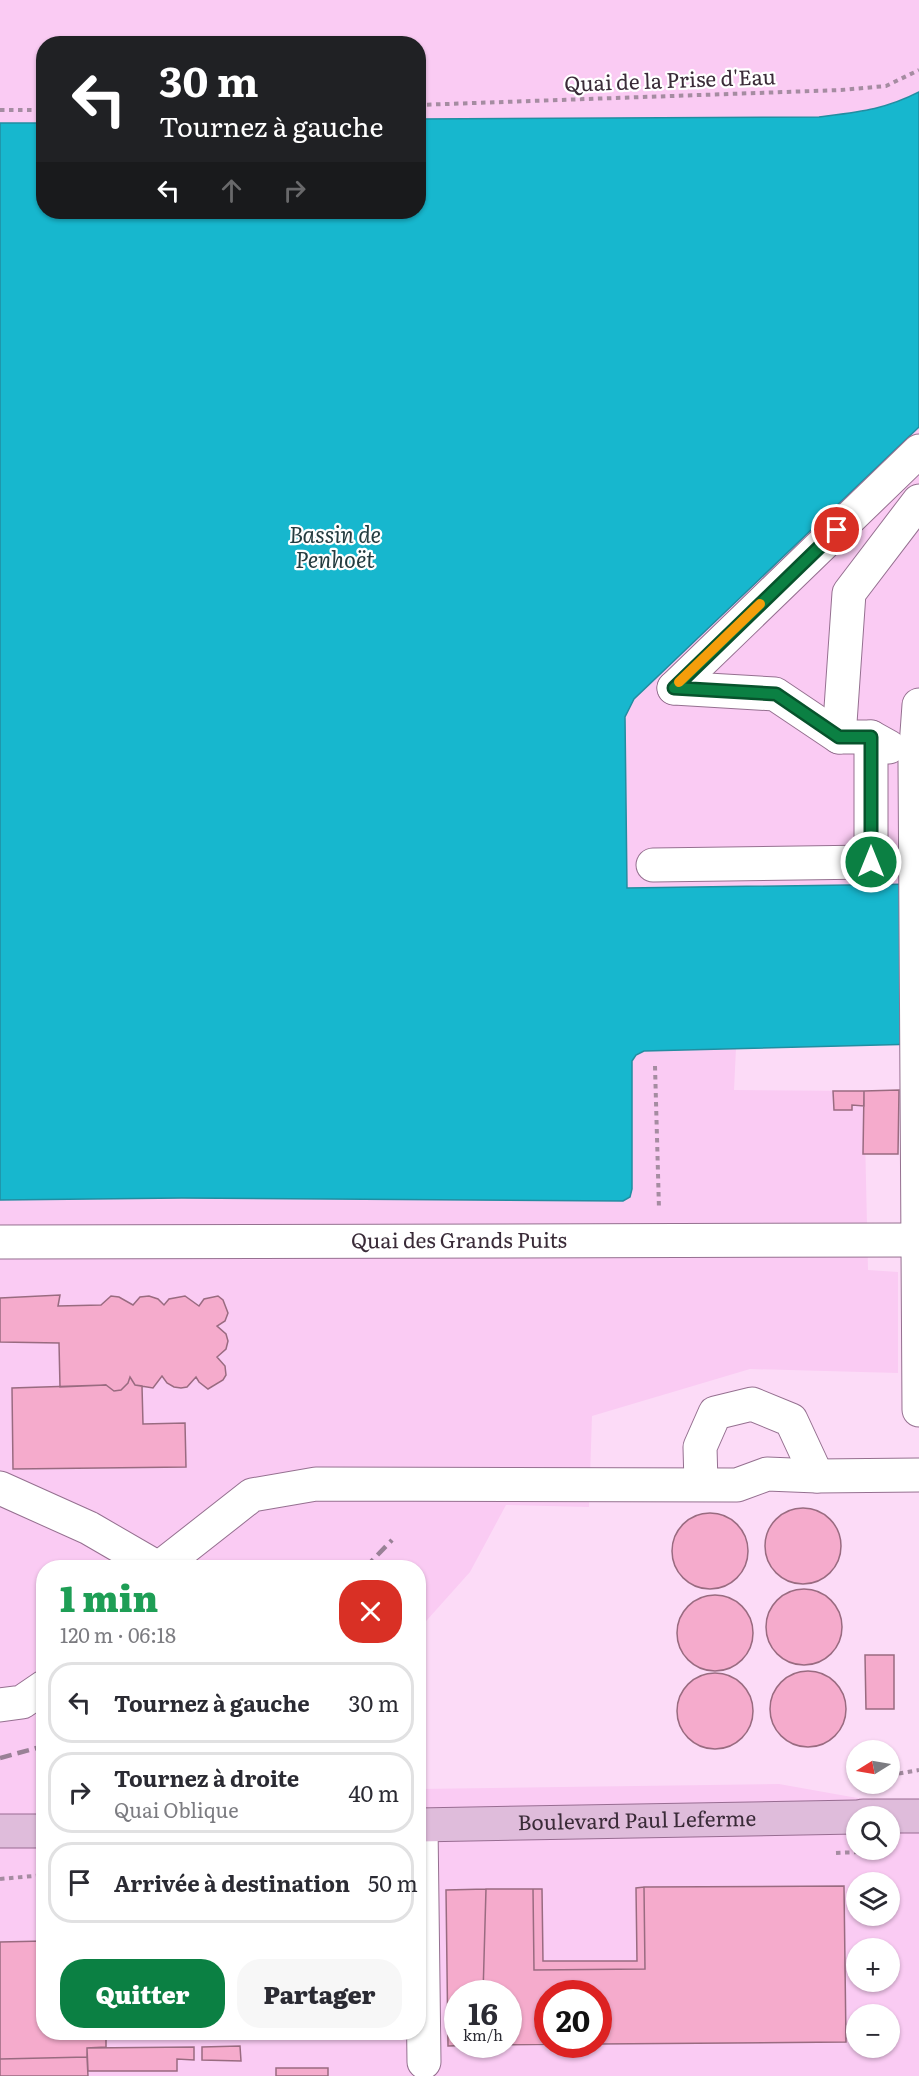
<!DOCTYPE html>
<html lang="fr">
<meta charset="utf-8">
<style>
:root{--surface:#fff;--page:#f7f7f7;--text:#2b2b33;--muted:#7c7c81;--line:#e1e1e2;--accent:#0b8043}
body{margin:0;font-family:Literata,serif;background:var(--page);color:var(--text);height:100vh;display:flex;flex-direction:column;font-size:22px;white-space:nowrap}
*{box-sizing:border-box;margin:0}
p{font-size:20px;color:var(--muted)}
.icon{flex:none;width:33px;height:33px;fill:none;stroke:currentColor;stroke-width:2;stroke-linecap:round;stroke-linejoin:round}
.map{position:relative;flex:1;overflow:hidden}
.details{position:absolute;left:36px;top:1560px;width:390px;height:480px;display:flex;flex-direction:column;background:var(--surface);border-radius:24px;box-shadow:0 2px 4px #0004}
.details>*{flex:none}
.banner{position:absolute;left:36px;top:36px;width:390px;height:183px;border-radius:24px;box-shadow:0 2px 4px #0004;background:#202124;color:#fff;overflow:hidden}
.needle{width:39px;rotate:259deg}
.buttons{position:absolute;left:846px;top:1740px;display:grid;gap:12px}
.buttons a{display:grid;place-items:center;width:54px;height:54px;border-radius:50%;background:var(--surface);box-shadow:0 2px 4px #0004;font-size:30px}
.speed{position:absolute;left:444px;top:1980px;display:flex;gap:12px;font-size:30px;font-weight:700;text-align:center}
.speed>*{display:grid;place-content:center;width:78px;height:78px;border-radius:50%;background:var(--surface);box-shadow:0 2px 4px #0004;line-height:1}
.speed small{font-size:15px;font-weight:400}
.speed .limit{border:9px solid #d22;background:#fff;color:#111}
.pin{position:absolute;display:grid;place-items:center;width:51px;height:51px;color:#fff;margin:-26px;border:3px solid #fff;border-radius:50%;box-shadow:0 2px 6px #0007}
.me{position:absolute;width:66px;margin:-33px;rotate:0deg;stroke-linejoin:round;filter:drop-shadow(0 0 4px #0008)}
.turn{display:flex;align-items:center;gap:21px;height:126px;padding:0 24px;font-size:27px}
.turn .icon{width:78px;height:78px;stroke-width:2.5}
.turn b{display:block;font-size:42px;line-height:51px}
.lanes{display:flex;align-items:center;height:57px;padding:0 24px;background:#0003;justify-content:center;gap:30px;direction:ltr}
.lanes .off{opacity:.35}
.round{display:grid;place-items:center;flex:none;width:63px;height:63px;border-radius:24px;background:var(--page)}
.overview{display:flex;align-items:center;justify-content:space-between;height:102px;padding:0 24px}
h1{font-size:36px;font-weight:800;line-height:45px;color:#1e9e55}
.primary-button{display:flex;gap:12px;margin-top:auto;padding:12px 24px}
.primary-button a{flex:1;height:69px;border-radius:24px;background:var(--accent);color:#fff;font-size:24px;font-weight:800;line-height:69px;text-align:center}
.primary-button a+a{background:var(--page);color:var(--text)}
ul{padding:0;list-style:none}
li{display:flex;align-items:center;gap:18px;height:81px;margin:0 12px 9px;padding:0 12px;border:3px solid var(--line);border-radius:24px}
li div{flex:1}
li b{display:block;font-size:22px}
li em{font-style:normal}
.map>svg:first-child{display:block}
.built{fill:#facbf3;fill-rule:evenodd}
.water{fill:#17b7ce;stroke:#228da1;stroke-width:1.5}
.building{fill:#f5abcc;stroke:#996b80;stroke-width:1.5}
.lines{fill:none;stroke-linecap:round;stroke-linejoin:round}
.minor-casing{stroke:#957090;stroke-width:35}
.major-casing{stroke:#986d92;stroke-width:35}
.path{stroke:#a58ca1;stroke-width:4;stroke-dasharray:4.5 4.5;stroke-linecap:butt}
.minor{stroke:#fff;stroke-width:33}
.major{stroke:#dfbcdb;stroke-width:33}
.rail{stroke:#998196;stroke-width:4.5;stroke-dasharray:12 6;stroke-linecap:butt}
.route-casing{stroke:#07532c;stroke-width:15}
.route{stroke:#0b8043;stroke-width:10}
.slow{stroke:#f59e0b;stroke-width:10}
.labels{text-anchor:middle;stroke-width:4.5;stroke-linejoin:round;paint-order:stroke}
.street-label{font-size:21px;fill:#3a2b38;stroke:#fff}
.water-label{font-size:22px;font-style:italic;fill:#243c40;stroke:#fff}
</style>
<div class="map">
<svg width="919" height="2076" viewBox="0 0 919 2076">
<rect width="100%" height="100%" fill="#fcdbf7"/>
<path class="built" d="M0 0H919V884H892L894 1044 736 1048 734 1090 864 1091 868 1270 898 1272V1373L750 1369 592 1416 589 1507 506 1505 470 1572 419 1629 418 1568H44V2032H418L419 1789 779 1784 919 1809V2076H0ZM44 44H418V212H44ZM856 1816H890V1850H856ZM856 1882H890V1916H856ZM856 1948H890V1982H856ZM458 1994H508V2044H458ZM548 1994H598V2044H548ZM856 2014H890V2048H856Z"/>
<path class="water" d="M919 92V427L634 699 625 717 627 888 919 884V1044L644 1051 636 1055 632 1061V1189L630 1197 623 1201 182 1198 0 1200V123H43L44 212H418L419 119 819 117C858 112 884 110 919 92Z"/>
<path class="building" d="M899 1090 898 1154H863L864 1091Z
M833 1091H864V1106L852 1105V1110H834Z
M60 1295 58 1306 101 1305 111 1296 119 1297 133 1305 140 1297 149 1296 158 1299 164 1305 169 1299 185 1296 199 1306 204 1299 218 1296 223 1300 228 1313 225 1321 217 1326 226 1334 228 1341 226 1349 217 1357 225 1366 226 1375 223 1380 208 1389 199 1382 196 1377 187 1387 181 1388 174 1387 167 1383 162 1376 153 1388 135 1385 130 1377 128 1383 121 1390 114 1391 106 1385 60 1387 59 1343 0 1342V1298Z
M130 1377 135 1385 142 1386 143 1424 185 1423 186 1467 13 1469 12 1388 106 1385 114 1391 121 1390 128 1383Z
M765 1546a38 38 0 1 1 76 0a38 38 0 1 1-76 0Z
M672 1551a38 38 0 1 1 76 0a38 38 0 1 1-76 0Z
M766 1627a38 38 0 1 1 76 0a38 38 0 1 1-76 0Z
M677 1633a38 38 0 1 1 76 0a38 38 0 1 1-76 0Z
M865 1655H894V1709H866Z
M770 1709a38 38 0 1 1 76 0a38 38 0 1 1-76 0Z
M677 1711a38 38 0 1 1 76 0a38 38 0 1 1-76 0Z
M844 1886 846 2042 598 2044V1994H548V2044H576L482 2045 508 2044V1994H483L486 1889H533L534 1970 645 1969 644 1887Z
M644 1887 645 1969 534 1970 533 1889H542L543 1961H637L636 1888Z
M486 1889 483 1994H458V2044L482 2045 448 2046 446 1890Z
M44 1941V2032L87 2033V2037H106V2047L87 2048V2057L0 2059V1942Z
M240 2046 241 2061 202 2060V2047Z
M194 2047V2060L177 2059V2071H88L87 2048Z
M87 2057 88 2076H0V2059Z
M276 2068H328V2076H276Z"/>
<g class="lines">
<defs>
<g id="minor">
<path d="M674 688 919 451"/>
<path d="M674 688 775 694 839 737H871L889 747"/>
<path d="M919 705 915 761 919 1410"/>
<path d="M839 737 849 593 919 501"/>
<path d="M653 865 871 862V737"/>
<path id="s1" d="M0 1242 918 1240"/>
<path d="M701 1484 700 1447 715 1413 752 1404 791 1420 817 1476"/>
<path d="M0 1488 89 1528 158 1568"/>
<path d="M159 1568 252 1495 316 1484 737 1485 767 1474 817 1476 919 1475"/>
<path d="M0 1705 22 1702 44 1687"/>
<path d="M421 1825 424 2062"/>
</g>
<g id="major">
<path d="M863 1816H919"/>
<path id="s2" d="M418 1825 856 1817"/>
<path d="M0 1831H44"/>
</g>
</defs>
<use href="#minor" class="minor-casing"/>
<use href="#major" class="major-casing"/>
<path class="path" d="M418 105 841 90 886 86 919 70
M0 110H44
M655 1066 659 1209
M890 1775 919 1770
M836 1853 882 1851
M0 1879 44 1875"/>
<use href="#minor" class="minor"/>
<use href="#major" class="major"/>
<path class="rail" d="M365 1568 392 1540
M0 1758 44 1746"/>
</g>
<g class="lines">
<defs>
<path id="route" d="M837 530 674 688 776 694 839 737H871V862"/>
</defs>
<use href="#route" class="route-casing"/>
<use href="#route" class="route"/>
<path class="slow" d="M679 682 760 604"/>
</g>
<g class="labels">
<g class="street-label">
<text transform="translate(670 81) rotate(-2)" y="7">Quai de la Prise d'Eau</text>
<text dy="7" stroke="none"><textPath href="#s1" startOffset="459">Quai des Grands Puits</textPath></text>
<text dy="7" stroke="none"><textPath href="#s2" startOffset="219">Boulevard Paul Leferme</textPath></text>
</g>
<g class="water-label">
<text x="335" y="543">Bassin de<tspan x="335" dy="25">Penhoët</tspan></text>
</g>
</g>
</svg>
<div class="buttons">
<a><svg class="needle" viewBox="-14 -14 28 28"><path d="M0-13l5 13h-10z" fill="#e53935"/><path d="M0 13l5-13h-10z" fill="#7c7c81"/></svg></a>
<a><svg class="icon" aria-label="search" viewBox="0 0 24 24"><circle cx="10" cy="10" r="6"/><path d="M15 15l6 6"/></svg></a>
<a><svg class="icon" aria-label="layers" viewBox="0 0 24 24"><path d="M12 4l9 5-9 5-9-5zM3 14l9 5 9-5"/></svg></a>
<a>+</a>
<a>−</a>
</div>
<div class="speed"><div>16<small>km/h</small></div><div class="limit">20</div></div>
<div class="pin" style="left:837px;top:530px;background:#d93025"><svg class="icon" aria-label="arrive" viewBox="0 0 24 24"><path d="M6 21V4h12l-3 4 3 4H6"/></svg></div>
<svg class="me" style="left:871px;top:862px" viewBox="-20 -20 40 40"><circle r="17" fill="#0b8043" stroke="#fff" stroke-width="3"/><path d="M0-11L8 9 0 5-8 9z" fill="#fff"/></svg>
<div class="banner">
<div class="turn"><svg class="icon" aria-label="left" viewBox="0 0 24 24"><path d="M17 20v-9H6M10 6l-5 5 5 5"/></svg><div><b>30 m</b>Tournez à gauche</div></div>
<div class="lanes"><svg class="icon" aria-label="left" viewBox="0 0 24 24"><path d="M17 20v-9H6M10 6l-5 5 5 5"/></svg><svg class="icon off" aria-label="ahead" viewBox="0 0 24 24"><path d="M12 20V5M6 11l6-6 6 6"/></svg><svg class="icon off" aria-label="right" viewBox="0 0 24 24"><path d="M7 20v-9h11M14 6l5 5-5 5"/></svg></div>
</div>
<section class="details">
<div class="overview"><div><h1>1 min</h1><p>120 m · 06:18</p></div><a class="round" style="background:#d93025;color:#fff"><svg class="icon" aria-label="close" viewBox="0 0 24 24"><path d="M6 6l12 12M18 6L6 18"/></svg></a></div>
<ul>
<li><svg class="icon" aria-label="left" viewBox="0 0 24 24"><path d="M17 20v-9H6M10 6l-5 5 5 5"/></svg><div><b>Tournez à gauche</b></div><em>30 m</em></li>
<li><svg class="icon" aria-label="right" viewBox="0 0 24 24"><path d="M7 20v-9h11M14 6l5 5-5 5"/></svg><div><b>Tournez à droite</b><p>Quai Oblique</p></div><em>40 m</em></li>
<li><svg class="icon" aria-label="arrive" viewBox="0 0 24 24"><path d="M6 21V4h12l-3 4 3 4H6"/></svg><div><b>Arrivée à destination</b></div><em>50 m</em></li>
</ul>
<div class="primary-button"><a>Quitter</a><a>Partager</a></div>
</section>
</div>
